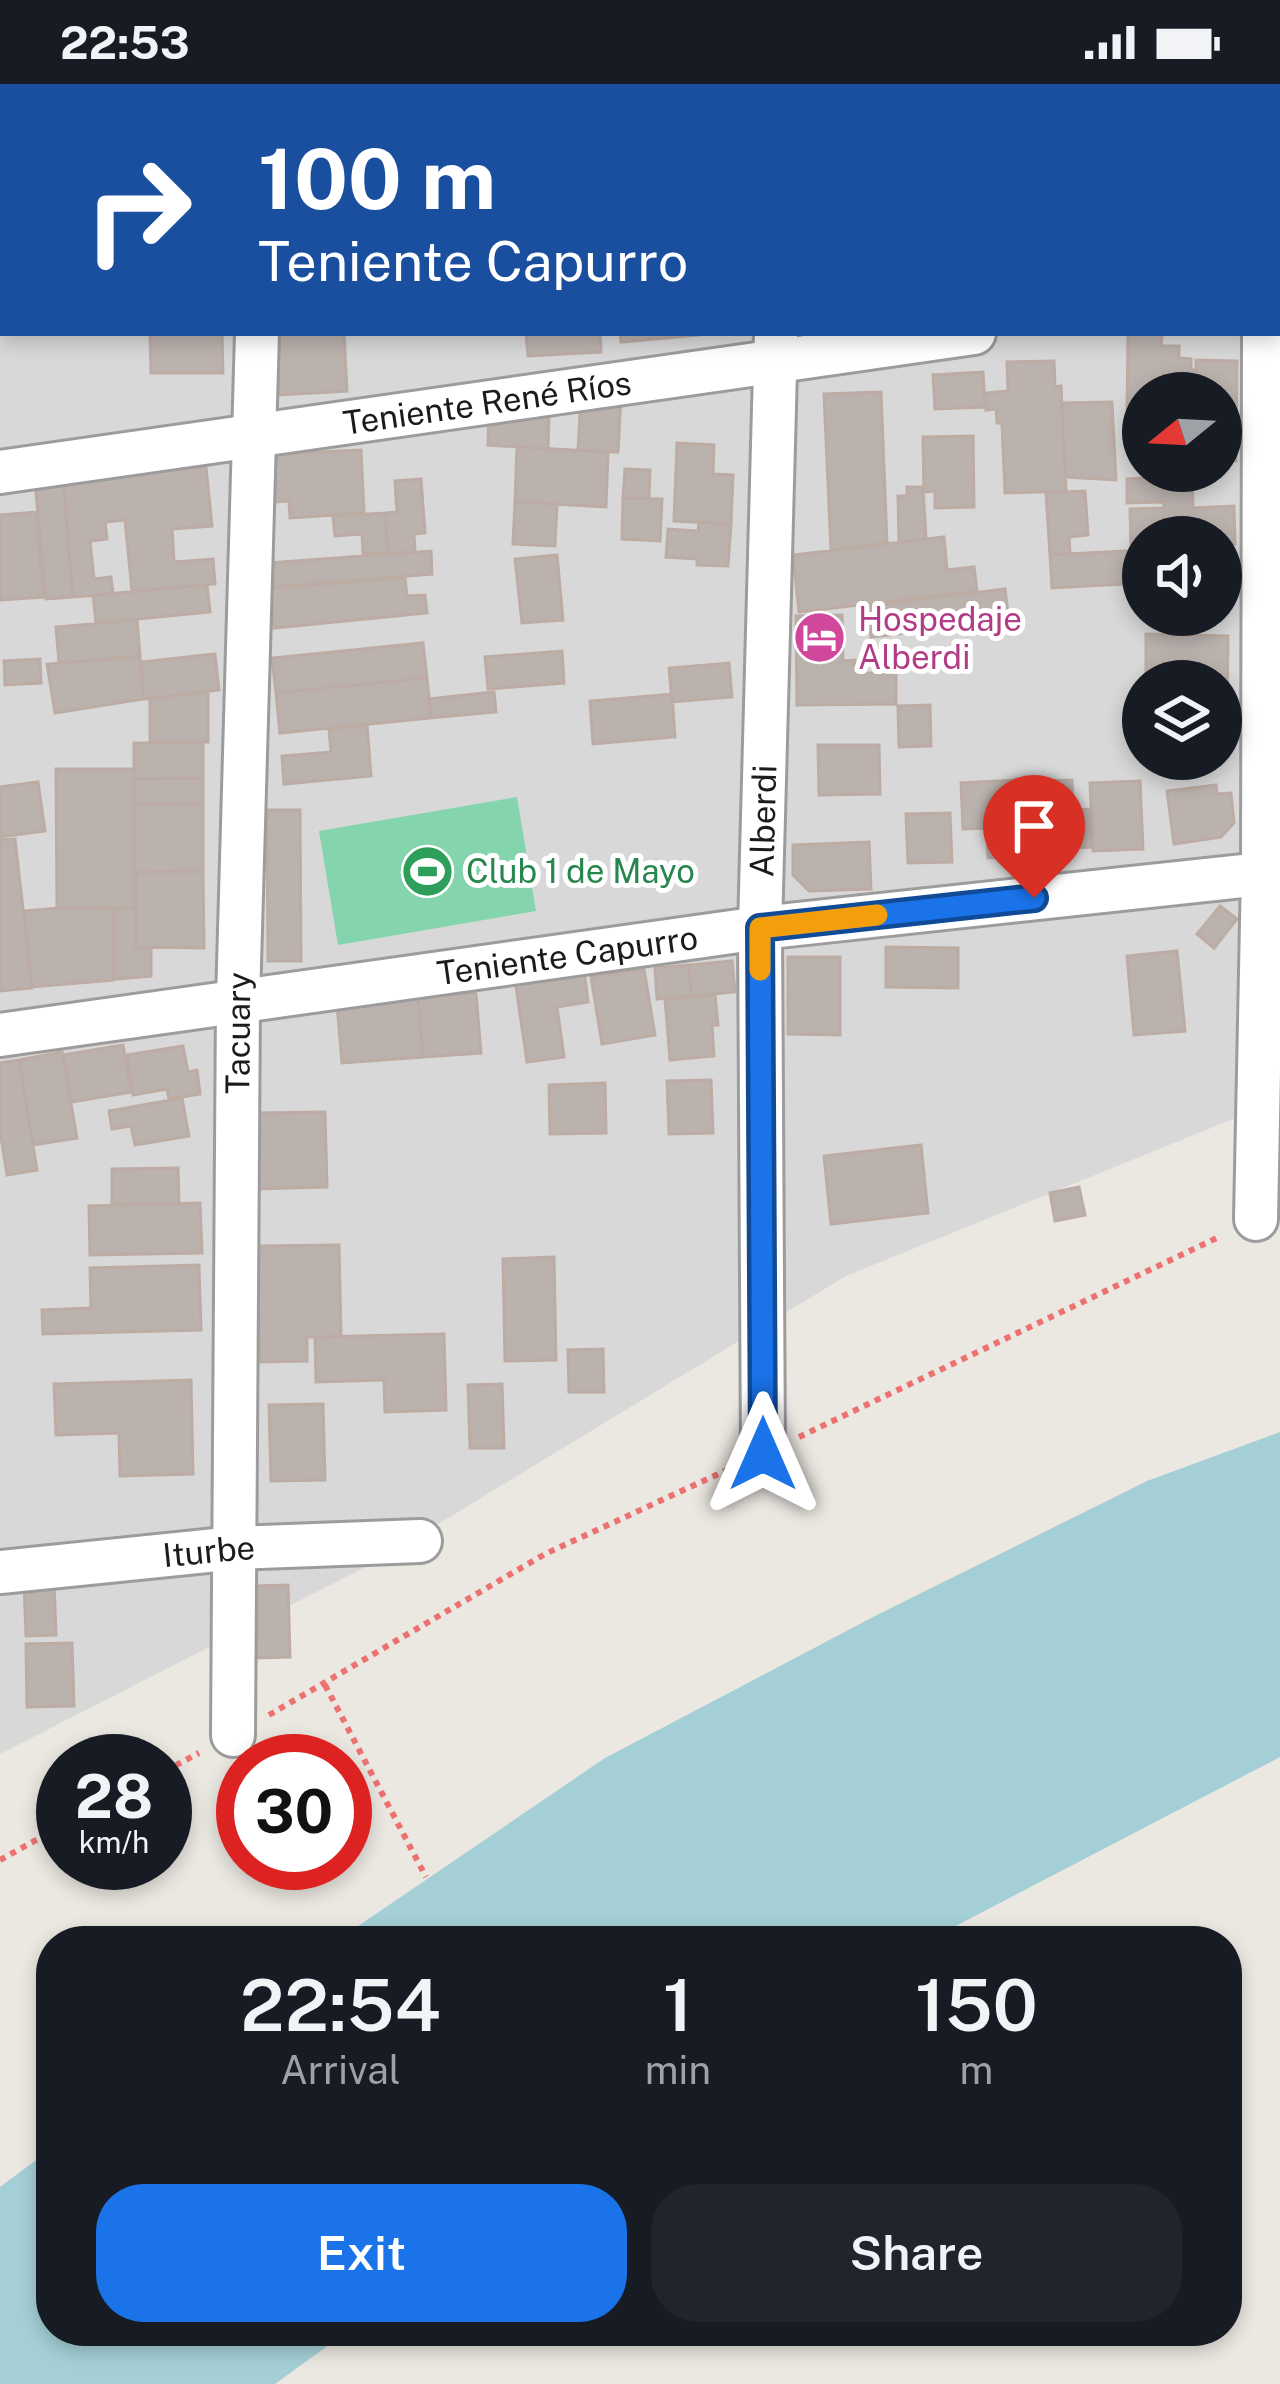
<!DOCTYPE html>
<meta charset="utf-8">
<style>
:root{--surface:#171b24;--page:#20242c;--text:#f1f3f6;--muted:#9ea1a6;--accent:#1a73e8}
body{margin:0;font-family:"Public Sans",sans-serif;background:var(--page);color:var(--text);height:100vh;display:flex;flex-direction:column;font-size:45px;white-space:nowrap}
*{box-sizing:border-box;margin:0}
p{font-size:39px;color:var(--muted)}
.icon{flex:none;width:66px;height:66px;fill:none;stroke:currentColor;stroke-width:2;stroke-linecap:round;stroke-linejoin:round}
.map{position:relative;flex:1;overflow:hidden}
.details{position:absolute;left:36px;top:1842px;width:1206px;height:420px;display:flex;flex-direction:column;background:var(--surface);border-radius:48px;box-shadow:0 6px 18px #0003}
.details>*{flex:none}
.hud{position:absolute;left:0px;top:0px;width:1281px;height:252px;box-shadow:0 6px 18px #0003;background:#1a4fa0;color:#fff;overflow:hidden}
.needle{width:78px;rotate:252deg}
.tools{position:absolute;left:1122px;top:288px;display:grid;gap:24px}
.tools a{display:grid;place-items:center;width:120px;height:120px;border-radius:50%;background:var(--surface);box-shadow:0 6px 18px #0003;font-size:60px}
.speed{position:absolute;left:36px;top:1650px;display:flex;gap:24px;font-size:60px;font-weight:700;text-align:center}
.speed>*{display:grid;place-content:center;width:156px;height:156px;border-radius:50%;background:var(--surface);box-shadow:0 6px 18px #0003;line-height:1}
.speed small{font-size:30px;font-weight:400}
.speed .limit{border:18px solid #d22;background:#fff;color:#111}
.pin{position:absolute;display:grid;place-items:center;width:102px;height:102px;color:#fff;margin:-123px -51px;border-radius:50% 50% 50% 0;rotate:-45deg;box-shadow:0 0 12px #0007}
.pin .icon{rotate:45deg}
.me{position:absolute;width:132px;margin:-66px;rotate:0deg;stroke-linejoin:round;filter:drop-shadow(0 0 9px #0008)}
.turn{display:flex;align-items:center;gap:42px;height:252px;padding:0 60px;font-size:54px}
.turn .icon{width:156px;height:156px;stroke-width:2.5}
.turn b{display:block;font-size:84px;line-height:102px}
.eta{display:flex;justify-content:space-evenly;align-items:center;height:204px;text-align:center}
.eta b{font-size:72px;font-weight:600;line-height:84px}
.button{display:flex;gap:24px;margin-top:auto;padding:24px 60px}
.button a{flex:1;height:138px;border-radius:48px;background:var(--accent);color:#fff;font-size:48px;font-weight:600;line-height:138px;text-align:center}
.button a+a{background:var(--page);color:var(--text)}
.status{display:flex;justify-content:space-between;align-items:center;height:84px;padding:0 60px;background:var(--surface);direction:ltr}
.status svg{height:33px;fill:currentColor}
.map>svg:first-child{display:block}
.residential{fill:#d9d8d8;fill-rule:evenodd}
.park{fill:#c0f4bf}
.pitch{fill:#84d5ae}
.water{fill:#a4cfd6}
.building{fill:#bbb2ae;stroke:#bcaca4;stroke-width:3}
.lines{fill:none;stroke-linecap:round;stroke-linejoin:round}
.street-casing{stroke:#9c9c9c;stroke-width:48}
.path{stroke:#ed7170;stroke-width:6;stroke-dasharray:6 6;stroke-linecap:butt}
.street{stroke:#fff;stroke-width:42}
.route-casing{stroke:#114b97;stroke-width:30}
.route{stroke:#1a73e8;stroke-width:21}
.slow{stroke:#f59e0b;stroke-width:21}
.labels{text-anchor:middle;stroke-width:10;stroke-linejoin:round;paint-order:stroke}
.street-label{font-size:33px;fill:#1b1b1b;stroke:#fff}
.hotel-label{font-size:33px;fill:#b23c85;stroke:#fff;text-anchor:start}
.leisure-label{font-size:33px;fill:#27864d;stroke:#fff;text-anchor:start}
</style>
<div class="status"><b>22:53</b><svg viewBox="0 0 49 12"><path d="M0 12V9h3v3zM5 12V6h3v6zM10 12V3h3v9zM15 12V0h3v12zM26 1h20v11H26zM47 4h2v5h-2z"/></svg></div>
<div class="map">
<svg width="1280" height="2300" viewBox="0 0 1280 2300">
<rect width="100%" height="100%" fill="#ebe7e1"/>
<path class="residential" d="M0 0H1280V1016L846 1192 379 1476 0 1670ZM3 3H1278V249H3ZM1143 309H1221V387H1143ZM1143 453H1221V531H1143ZM1143 597H1221V675H1143Z"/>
<path class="park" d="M800 0H1240L800 3Z"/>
<path class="pitch" d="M517 713 536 827 338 861 319 747Z"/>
<path class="water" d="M1280 1348V1673L927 1857H336L605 1674 875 1532 1147 1397Z
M51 2065V2247H348L275 2300H0V2103Z"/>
<path class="building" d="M283 0H416L394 3Z
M150 249H222L223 289H151Z
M274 249H344L347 307 278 311Z
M526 249H600L601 268 528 272Z
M620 249H720L621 258Z
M1128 250H1162L1161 262H1179V274L1191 275V286H1196V276L1237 277 1236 377H1221V309H1143V338H1139V329H1127Z
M1054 277 1055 303 1061 302 1066 407 1005 409 1002 339H997L996 325 986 326 985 309 1008 307 1007 278Z
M983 288 985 323 935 325 933 291Z
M881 308 887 459 831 466 824 310Z
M581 311 621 313 618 368 578 366Z
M1112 318 1116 396 1065 393 1062 319Z
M489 328 549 331 548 365 488 361Z
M973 352 974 423 935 424V407L924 408 923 353Z
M677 359 714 361 713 390 733 391 731 440 674 437Z
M517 363 608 368 606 423 515 418Z
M361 366 364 429 290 434 289 417 275 418 272 370Z
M206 383 212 442 172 445 174 478 213 475 215 500 132 507 125 436 105 438 107 455 90 457 94 495 111 493 113 510 73 513 63 395Z
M625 385 650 386 649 415 623 414Z
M1192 392 1193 424 1234 422 1235 460H1221V453H1143V463H1131L1130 425 1164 424V418L1127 419V395Z
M63 395 73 513 46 515 35 398Z
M421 395 425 449 414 450 415 468 388 469 385 429 397 428 395 397Z
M907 403H923L926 455 899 458 898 412H907Z
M1085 407 1088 451 1069 453 1070 470 1050 471 1046 409Z
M623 414 662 415 660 457 622 455Z
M515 418 557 420 555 462 513 460Z
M36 428 43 513 0 516V431Z
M385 429 388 469 363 470 362 450 335 452 333 432Z
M699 438 731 440 728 482 697 481V475L666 473 668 445 698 447Z
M944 453 947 486 974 483 977 507 799 528 793 471Z
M1143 466V499L1052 504 1050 471Z
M431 467 432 490 271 503 269 479Z
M557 471 563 536 522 539 515 475Z
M405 494 407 512 425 511 427 529 274 544 271 504Z
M207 501 210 528 96 539 93 511Z
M1005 505 1009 538 871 553 867 522Z
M842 531 843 577 855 576 856 589H896V620L797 621 796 532Z
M137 536 140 572 59 579 56 543Z
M1146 550 1228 552 1227 624 1221 623V597H1146Z
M423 559 427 594 276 609 272 574Z
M562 567 564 599 488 605 485 573Z
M215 570 219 606 144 615 141 578Z
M140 573 143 615 55 629 47 580Z
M40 575 41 599 5 601 4 577Z
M729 579 732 613 672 618 669 584Z
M427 594 431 634 280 649 276 609Z
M208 608V658H150V615Z
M494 608 496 628 431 634 428 615Z
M672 610 675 653 593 660 590 617Z
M930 621 931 662 899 663 898 622Z
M367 641 371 692 284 700 282 672 331 668 329 645Z
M134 659H203V694L134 695Z
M818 661H879L880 710 819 711Z
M56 685H134V824H57Z
M203 694V719L134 720V695Z
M1016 696 1018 772 988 774 987 744 963 745 961 699Z
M1072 696 1073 726 1090 725 1092 763 1019 766 1017 698Z
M1140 697 1143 765 1093 767 1090 699Z
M38 698 45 747 0 753V703Z
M1216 701 1217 710 1231 709 1234 739 1221 753 1174 760 1167 707Z
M203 719V787L134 788V720Z
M267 726H300L301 877H268Z
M950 729 952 778 908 779 906 730Z
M15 755 32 904 0 907V756Z
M869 758 871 805 809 807 793 791V761Z
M136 788H203L204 864 136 863Z
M1220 822 1237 835 1214 864 1197 850Z
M58 824 113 825V896L32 903 24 827Z
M136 824V864H151V892L115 895V825Z
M886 863 958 864V904L886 903Z
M1177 867 1185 947 1134 951 1127 872Z
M788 873H840V951L788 950Z
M732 877 735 908 691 912 689 881Z
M689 881 691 912 657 915 655 884Z
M644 885 655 951 602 960 591 893Z
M584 886 588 918 557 923 564 973 527 978 515 896Z
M476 909 481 969 423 973 418 913Z
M715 911 718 941H712L714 972 670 976 665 915Z
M418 913 423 973 342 979 337 920Z
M123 961 131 1008 72 1018 63 971Z
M183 962 188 988 197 986 200 1010 169 1015 167 1005 133 1011 127 971Z
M62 968 77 1054 33 1061 19 976Z
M19 976 37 1086 7 1091 0 1047V979Z
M711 996 713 1049 669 1050 667 997Z
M605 999 606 1049 550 1050 549 1001Z
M182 1014 189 1052 135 1061 131 1042 112 1045 109 1027Z
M325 1028 327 1103 256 1105 254 1029Z
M921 1061 928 1129 831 1140 824 1072Z
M178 1084 179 1119 112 1121V1085Z
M1079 1103 1085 1131 1055 1137 1050 1109Z
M200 1119 202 1169 90 1171 89 1122Z
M339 1161 341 1252 307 1253V1277L260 1278 256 1162Z
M554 1173 556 1276 505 1277 503 1175Z
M199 1181 201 1246 43 1250 42 1226 91 1224 90 1184Z
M444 1250 446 1326 385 1328 384 1296 316 1298 315 1253Z
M603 1265 604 1308H569L568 1266Z
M191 1296 193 1390 120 1392 119 1349 56 1351 54 1300Z
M502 1300 504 1364H470L468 1301Z
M323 1320 325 1396 271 1397 269 1321Z
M54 1497 56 1551 26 1552 24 1498Z
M288 1501 290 1573 254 1574 252 1502Z
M72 1559 74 1622 27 1623 26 1560Z"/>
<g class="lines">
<defs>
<g id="street">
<path d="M261 3V0"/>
<path d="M779 3V0"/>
<path d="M1270 3V0"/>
<path d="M1278 202H1280"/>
<path id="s1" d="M0 388 974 249"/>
<path id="s2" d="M0 951 760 844 1280 788"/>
<path d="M1256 1135 1263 789 1264 249"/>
<path id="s3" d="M763 1370 760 844 776 249"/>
<path id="s4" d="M0 1488 236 1464 420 1457"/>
<path id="s5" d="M233 1651 238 916 257 249"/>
</g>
</defs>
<use href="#street" class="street-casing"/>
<path class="path" d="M799 1353 1221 1152
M325 1601 426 1793
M269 1631 545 1470 727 1386
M165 1687 199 1669
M0 1776 63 1741"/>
<use href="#street" class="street"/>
</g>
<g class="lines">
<defs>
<path id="route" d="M763 1370 760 844 1034 814"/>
</defs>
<use href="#route" class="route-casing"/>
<use href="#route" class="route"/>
<path class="slow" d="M760 886V844L877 831"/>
</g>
<defs>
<symbol id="hotel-disc" viewBox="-11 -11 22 22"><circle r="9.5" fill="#d1479c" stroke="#fff"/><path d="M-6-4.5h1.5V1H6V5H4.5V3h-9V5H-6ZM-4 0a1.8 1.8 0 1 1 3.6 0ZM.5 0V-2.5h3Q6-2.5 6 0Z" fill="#fff"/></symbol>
<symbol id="stadium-disc" viewBox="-11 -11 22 22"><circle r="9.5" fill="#2e9e5b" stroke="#fff"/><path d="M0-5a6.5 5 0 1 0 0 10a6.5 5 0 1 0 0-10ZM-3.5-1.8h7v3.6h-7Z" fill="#fff"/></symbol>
</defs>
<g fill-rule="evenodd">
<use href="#hotel-disc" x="790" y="524" width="59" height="59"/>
<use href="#stadium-disc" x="398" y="758" width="59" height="59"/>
</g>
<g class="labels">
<g class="street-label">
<text dy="12" stroke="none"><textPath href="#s1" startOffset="492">Teniente René Ríos</textPath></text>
<text dy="12" stroke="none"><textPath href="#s3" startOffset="633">Alberdi</textPath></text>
<text dy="12" stroke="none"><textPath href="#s2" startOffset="573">Teniente Capurro</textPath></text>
<text dy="12" stroke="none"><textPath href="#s5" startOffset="702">Tacuary</textPath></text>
<text dy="12" stroke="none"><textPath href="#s4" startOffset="210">Iturbe</textPath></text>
</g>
<g class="hotel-label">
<text x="858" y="547">Hospedaje<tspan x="858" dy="38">Alberdi</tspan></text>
</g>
<g class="leisure-label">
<text x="466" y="799">Club 1 de Mayo</text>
</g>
</g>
</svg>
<div class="tools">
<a><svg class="needle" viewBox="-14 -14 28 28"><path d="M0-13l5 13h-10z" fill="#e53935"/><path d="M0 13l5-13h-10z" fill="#9ea1a6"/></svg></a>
<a><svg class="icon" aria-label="sound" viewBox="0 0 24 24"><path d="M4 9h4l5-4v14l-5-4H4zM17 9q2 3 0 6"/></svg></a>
<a><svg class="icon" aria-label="layers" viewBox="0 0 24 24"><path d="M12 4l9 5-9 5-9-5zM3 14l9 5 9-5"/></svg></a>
</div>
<div class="speed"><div>28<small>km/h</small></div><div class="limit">30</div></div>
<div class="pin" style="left:1034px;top:814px;background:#d93025"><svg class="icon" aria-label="arrive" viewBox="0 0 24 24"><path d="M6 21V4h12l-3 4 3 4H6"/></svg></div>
<svg class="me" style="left:763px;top:1370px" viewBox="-20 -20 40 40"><path d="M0-17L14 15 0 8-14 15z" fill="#1a73e8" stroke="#fff" stroke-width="4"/></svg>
<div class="hud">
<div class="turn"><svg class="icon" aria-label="right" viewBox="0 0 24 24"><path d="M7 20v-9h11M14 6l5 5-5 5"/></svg><div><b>100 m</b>Teniente Capurro</div></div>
</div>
<section class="details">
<div class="eta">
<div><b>22:54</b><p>Arrival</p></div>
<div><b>1</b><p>min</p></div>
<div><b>150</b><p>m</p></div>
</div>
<div class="button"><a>Exit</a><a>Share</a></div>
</section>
</div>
